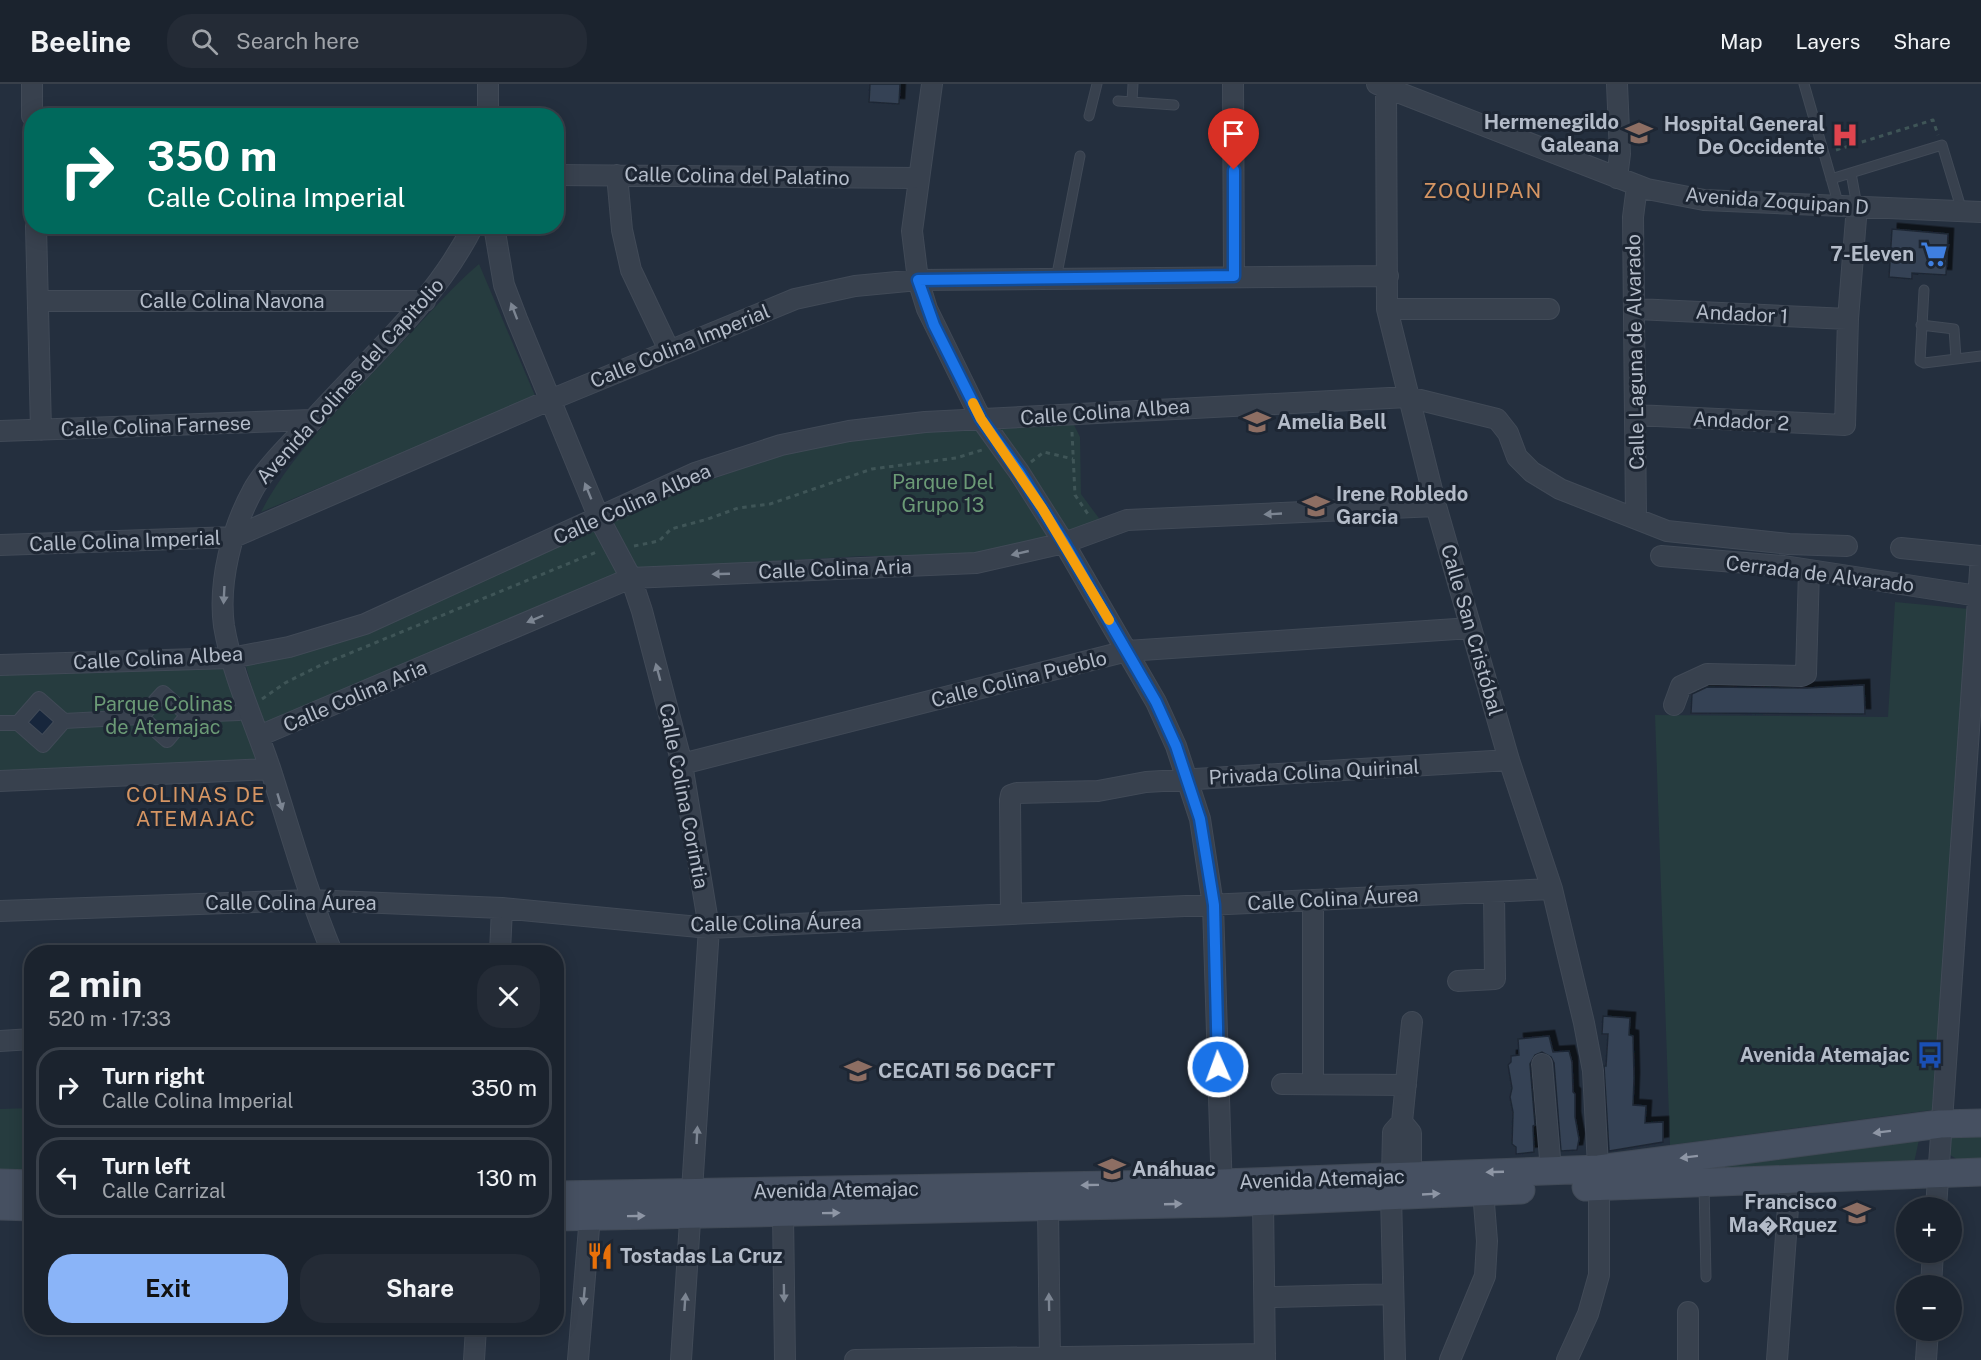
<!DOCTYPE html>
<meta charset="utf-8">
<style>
:root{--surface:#1b232e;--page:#242b36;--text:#f1f3f6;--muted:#a0a4aa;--line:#39404a;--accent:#8ab4f8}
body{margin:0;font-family:"Public Sans",sans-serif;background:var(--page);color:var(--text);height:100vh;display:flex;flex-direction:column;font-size:22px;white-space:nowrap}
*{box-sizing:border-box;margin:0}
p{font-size:20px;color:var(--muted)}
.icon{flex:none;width:33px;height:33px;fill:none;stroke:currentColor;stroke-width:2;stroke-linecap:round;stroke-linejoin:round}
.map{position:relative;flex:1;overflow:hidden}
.panel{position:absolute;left:24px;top:861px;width:540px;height:390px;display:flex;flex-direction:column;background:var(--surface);border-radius:24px;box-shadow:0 3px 15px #0003,0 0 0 2px var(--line)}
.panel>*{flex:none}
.hud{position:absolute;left:24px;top:24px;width:540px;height:126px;border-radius:24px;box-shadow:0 3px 15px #0003,0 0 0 2px var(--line);background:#00695c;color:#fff;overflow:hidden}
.buttons{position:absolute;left:1896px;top:1113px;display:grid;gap:12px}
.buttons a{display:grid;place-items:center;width:66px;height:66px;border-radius:50%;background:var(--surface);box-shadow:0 3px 15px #0003,0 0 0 2px var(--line);font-size:30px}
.pin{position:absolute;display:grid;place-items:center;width:51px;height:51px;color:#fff;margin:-62px -26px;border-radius:50% 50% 50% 0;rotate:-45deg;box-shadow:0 0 6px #0007}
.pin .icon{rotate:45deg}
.me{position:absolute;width:66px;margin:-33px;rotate:358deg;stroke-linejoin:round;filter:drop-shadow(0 0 4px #0008)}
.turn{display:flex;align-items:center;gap:21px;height:126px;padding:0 24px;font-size:27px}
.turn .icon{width:78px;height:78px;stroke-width:2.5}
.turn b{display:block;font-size:42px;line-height:51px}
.round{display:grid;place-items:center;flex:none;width:63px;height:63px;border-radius:24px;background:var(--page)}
.summary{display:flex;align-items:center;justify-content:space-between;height:102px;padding:0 24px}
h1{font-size:36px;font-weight:700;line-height:45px}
.primary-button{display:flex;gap:12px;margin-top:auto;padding:12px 24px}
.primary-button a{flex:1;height:69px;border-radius:24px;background:var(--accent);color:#111;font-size:24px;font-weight:700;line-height:69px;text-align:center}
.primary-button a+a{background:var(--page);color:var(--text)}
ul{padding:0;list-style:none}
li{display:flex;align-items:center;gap:18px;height:81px;margin:0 12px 9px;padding:0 12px;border:3px solid var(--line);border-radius:24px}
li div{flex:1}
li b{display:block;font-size:22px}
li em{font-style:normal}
header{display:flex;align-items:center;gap:36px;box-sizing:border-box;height:84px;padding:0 30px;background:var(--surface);border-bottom:2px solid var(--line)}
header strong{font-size:28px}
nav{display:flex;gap:33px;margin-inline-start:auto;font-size:21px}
.search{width:420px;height:54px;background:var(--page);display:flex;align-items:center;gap:15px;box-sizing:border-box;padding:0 21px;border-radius:24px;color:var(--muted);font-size:22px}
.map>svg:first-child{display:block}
.green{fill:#263c3f}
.water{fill:#17263c}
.building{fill:#364354;stroke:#1f2835;stroke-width:1.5;filter:url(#shadow)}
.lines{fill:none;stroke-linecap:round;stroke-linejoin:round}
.service-casing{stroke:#414a57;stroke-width:11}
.pedestrian-casing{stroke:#414a57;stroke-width:16}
.minor-casing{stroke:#414a57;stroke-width:22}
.secondary-casing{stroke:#414a57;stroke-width:29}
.path{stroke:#3f5557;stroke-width:3;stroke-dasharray:4.5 4.5;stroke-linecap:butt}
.service{stroke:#38414e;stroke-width:9}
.pedestrian{stroke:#38414e;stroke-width:14}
.minor{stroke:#38414e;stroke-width:20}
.secondary{stroke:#465061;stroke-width:27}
.oneway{fill:#7c8592}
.oneway2{fill:#8e96a5}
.route-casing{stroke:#114b97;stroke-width:15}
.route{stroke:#1a73e8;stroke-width:10}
.slow{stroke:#f59e0b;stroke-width:10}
.labels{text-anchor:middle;stroke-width:6;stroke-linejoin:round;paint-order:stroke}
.poi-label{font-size:20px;font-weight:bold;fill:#b4bcc9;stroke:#1d2633;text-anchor:end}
.street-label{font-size:20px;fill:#b4bcc9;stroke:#1d2633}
.park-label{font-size:20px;fill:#6b9a76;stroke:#1d2633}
.neighbourhood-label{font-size:21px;letter-spacing:1.5px;fill:#d59563;stroke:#1d2633}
</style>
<header>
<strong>Beeline</strong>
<div class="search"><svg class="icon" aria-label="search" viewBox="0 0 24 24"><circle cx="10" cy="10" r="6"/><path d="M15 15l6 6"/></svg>Search here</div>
<nav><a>Map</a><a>Layers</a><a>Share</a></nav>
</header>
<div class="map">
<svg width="1981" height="1276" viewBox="0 0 1981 1276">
<defs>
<filter id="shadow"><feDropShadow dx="5.5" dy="-5.5" stdDeviation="0" flood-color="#0009"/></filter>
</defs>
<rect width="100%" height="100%" fill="#242f3e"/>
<path class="green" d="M479 180 536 314 261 428C294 364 356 308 405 255 430 229 452 203 479 180Z
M1071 335 1080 353 1081 410 1101 437 1068 451 995 339Z
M975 341 1049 454 968 473 864 472 638 485 613 437 681 406 816 359Z
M591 441 621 491 263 642 245 579Z
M1895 518 1969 525 1932 1026 1670 1061 1655 631 1888 633Z
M223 579 258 678 0 688V588Z
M31 1024V1087L0 1086V1025Z
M1981 1042V1076H1958L1950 1071 1948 1061 1950 1044Z
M1920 1051 1914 1079 1752 1088 1606 1086Z"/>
<path class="water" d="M40 624 55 638 41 652 27 639Z"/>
<path class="building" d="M870 0H900L899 20 869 18Z
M1892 145 1948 150 1946 191 1912 189V195L1889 193Z
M1864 601 1865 630 1691 629 1692 610 1707 603 1807 604Z
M1603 932 1630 934 1629 951 1633 952 1634 994 1633 1021 1646 1022 1645 1039 1663 1038V1058L1609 1067 1604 982H1606L1608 950H1602Z
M1549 952 1553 968 1569 967 1572 978 1573 1008 1575 1010V1033L1579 1055 1577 1066 1561 1067 1554 979 1551 973 1542 968 1535 971 1530 980 1535 1041 1533 1042 1534 1068 1516 1070V1063L1512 1060 1513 1028 1510 1013 1512 1004 1508 981 1511 978V972L1519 971 1518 955Z"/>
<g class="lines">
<defs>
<path id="service" d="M1804 0 1839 122
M1118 17 1174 21
M1132 17 1133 0
M1089 32 1097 0
M1851 89 1857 122
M1831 95 1942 61 1962 127
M1056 195 1080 72
M1924 206 1920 277 1924 279 1981 272
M1921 241 1954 245 1956 274
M1704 1101 1706 1193"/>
<path id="pedestrian" d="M163 609 188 631 167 656 141 633Z
M39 615 64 637 43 661 18 639Z
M188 631 239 629
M64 637 141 633
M0 639H18"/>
<path id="minor" d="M32 0V32
M488 0V32
M932 0 912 147 918 196 927 225 981 335 1019 388 1064 459 1156 618 1176 662 1200 735 1213 821 1222 1110
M1233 0 1234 192
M1377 0 1647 105 1704 116 1981 128
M1386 0 1387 225 1436 422 1509 676 1552 805 1584 939 1593 987 1599 1102V1191L1588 1230 1567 1276
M556 91 918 94
M617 91 622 146 631 186 669 266
M1617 94 1620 70 1617 0
M36 142 41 346
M494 142 504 201 517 235 599 434 631 494 642 527 682 680 709 844 681 1276
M39 217H425
M1387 225H1549
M1636 225 1848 235
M1636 331 1845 341 1848 235 1857 122
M0 347 312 336
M1636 434 1633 133 1637 102
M0 461 234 453 538 321 795 215 855 202 918 196 1388 192
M1901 464 1981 472
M1661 472 1784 482 1978 512
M0 581 231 574 289 563 365 540 695 389 781 361 849 347 925 338 1408 313 1497 335 1508 349 1517 373 1532 388 1560 405 1667 447 1789 460 1847 462
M1674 621 1681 602 1707 590 1802 592 1806 590 1809 486
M259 652 631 494 976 479 1064 459 1127 436 1436 422
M682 680 1127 567 1471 544
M0 697 270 685
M0 827 310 816 502 824 709 844 1552 805
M1011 830 1010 716 1011 711 1017 709 1098 707 1146 698 1509 676
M332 868C307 808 290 746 270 684 254 637 232 590 224 542 218 498 232 444 253 406 264 385 295 355 312 337 368 274 434 220 473 142
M500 868 502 824
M1458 897 1495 895 1494 808
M0 957 32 955
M1542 980 1551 1086
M1282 1000 1406 1001
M1313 1000V816
M1402 1038 1411 1049V1091
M1392 1092 1393 1048 1402 1038 1412 938
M1391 1111 1395 1276
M1263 1118 1265 1276
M1048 1124 1050 1276
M1936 1124 1981 472
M783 1130 785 1276
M1931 1202 1933 1168
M1275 1213 1393 1210
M1688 1228V1276
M474 1276 476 1244
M578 1276 590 1132
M855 1276 1265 1270
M1450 1276 1485 1192 1487 1157 1483 1107
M1777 1276 1790 1096
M1926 1276 1928 1246"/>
<path id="secondary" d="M0 1099 32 1100
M1586 1103 1981 1088
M556 1111 1222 1099 1599 1085 1940 1040 1981 1039
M0 1122 32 1123
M556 1133 1223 1119 1521 1106"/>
</defs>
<use href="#service" class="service-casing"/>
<use href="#pedestrian" class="pedestrian-casing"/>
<use href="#minor" class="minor-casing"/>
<use href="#secondary" class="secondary-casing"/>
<path class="path" d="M1836 66 1933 36 1938 51
M1072 348 1075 411 1090 433
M1031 378 1044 368 1073 375
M634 462 659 457 671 445 708 435 738 424 770 420 872 385 956 374 982 366
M262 615 285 599 321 581 599 467"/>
<use href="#service" class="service"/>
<use href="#pedestrian" class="pedestrian"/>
<use href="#minor" class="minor"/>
<use href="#secondary" class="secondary"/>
</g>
<defs><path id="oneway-solid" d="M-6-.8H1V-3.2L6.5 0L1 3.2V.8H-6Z" transform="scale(1.5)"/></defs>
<g class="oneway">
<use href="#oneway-solid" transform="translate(514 227) rotate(-111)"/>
<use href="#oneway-solid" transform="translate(588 407) rotate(-112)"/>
<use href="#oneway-solid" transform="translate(1273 430) rotate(177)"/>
<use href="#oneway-solid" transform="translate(1020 469) rotate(167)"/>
<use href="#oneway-solid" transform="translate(721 490) rotate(178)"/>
<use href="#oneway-solid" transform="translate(224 511) rotate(93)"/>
<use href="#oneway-solid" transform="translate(535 535) rotate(157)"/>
<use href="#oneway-solid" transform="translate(658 588) rotate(-105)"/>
<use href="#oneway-solid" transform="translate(280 718) rotate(73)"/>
<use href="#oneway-solid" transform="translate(697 1051) rotate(-87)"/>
<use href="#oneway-solid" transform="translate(784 1209) rotate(89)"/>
<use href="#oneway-solid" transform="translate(584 1212) rotate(95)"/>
<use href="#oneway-solid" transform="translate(685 1218) rotate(-86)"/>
<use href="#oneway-solid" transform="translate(1049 1218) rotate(-91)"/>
</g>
<g class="oneway2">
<use href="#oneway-solid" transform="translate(1882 1048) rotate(173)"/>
<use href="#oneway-solid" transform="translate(1689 1073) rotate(173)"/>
<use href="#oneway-solid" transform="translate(1495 1088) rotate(178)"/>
<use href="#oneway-solid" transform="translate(1090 1101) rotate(179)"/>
<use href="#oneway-solid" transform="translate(1431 1110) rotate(-3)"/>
<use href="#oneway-solid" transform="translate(1173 1120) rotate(-2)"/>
<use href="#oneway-solid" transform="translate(831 1129) rotate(-1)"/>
<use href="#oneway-solid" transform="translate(636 1132) rotate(-1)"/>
</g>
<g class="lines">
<defs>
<path id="route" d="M1218 983 1214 821 1200 735 1176 662 1156 618 1064 459 1019 388 981 335 934 241 918 196 1234 192V86"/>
</defs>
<use href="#route" class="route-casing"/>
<use href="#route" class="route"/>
<path class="slow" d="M973 319 981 335 1042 424 1109 536"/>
</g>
<defs>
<symbol id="school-bare" viewBox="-9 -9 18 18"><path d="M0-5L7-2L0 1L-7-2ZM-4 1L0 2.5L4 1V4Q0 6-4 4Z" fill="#8d6e63" stroke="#1d2633" stroke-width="2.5" paint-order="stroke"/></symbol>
<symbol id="hospital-bare" viewBox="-9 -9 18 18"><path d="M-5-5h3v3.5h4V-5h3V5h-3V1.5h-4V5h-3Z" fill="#e0444e" stroke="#1d2633" stroke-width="2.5" paint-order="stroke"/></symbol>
<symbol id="supermarket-bare" viewBox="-9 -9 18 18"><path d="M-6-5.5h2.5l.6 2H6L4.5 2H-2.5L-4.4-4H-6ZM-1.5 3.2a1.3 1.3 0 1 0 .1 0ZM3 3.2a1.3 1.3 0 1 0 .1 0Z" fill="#3f7fe0" stroke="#1d2633" stroke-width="2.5" paint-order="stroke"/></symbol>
<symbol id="bus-bare" viewBox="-9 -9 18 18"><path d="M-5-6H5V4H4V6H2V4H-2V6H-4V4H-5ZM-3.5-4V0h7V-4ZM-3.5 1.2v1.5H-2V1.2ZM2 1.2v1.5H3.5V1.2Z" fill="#1a4fb4" stroke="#1d2633" stroke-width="2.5" paint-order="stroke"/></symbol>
<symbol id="university-bare" viewBox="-9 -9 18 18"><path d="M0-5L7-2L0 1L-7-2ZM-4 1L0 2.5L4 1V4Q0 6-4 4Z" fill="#8d6e63" stroke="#1d2633" stroke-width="2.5" paint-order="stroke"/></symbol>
<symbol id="restaurant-bare" viewBox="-9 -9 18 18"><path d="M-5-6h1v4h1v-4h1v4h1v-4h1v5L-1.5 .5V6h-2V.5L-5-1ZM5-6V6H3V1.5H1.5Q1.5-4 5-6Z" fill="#e8710a" stroke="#1d2633" stroke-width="2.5" paint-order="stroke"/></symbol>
</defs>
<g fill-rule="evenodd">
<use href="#school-bare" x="1620" y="30" width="38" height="38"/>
<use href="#hospital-bare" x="1826" y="32" width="38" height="38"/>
<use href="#supermarket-bare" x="1915" y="151" width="38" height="38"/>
<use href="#school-bare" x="1238" y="319" width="38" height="38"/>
<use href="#school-bare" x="1297" y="403" width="38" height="38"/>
<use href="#bus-bare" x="1911" y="952" width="38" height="38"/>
<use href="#university-bare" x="839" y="968" width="38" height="38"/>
<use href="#school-bare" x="1093" y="1066" width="38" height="38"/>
<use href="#school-bare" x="1838" y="1110" width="38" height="38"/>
<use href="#restaurant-bare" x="581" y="1153" width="38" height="38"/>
</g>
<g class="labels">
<g class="poi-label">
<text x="1619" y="45">Hermenegildo<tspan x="1619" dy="23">Galeana</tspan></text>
<text x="1825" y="47">Hospital General<tspan x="1825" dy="23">De Occidente</tspan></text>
<text x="1914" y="177">7-Eleven</text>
<text x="1277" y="345" text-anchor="start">Amelia Bell</text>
<text x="1336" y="417" text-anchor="start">Irene Robledo<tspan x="1336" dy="23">Garcia</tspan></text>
<text x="1910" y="978">Avenida Atemajac</text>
<text x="878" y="994" text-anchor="start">CECATI 56 DGCFT</text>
<text x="1132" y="1092" text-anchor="start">Anáhuac</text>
<text x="1837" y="1125">Francisco<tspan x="1837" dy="23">Ma�Rquez</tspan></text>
<text x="620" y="1179" text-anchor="start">Tostadas La Cruz</text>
</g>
<g class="street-label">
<text transform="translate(737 92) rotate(1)" y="7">Calle Colina del Palatino</text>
<text transform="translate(1777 117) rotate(4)" y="7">Avenida Zoquipan D</text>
<text x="232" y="224">Calle Colina Navona</text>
<text transform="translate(1742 230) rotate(3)" y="7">Andador 1</text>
<text transform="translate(680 262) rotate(-22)" y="7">Calle Colina Imperial</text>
<text transform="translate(1635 268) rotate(-91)" y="7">Calle Laguna de Alvarado</text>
<text transform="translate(350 297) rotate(-48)" y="7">Avenida Colinas del Capitolio</text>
<text transform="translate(1105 328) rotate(-4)" y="7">Calle Colina Albea</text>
<text transform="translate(1741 337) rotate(3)" y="7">Andador 2</text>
<text transform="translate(156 342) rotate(-2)" y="7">Calle Colina Farnese</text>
<text transform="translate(632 420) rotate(-24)" y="7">Calle Colina Albea</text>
<text transform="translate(125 457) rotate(-2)" y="7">Calle Colina Imperial</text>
<text transform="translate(835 485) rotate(-2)" y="7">Calle Colina Aria</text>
<text transform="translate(1820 490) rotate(7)" y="7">Cerrada de Alvarado</text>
<text transform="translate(1472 546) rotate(74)" y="7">Calle San Cristóbal</text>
<text transform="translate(158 574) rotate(-3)" y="7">Calle Colina Albea</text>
<text transform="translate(1019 595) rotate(-14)" y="7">Calle Colina Pueblo</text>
<text transform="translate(355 612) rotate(-23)" y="7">Calle Colina Aria</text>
<text transform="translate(1314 688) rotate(-3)" y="7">Privada Colina Quirinal</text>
<text transform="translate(684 712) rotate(79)" y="7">Calle Colina Corintia</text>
<text transform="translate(1333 815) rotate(-3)" y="7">Calle Colina Áurea</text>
<text x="291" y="826">Calle Colina Áurea</text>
<text transform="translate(776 839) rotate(-1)" y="7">Calle Colina Áurea</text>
<text transform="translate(1322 1095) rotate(-2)" y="7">Avenida Atemajac</text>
<text transform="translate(836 1106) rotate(-1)" y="7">Avenida Atemajac</text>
</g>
<g class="park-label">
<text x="943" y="405">Parque Del<tspan x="943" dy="23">Grupo 13</tspan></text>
<text x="163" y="627">Parque Colinas<tspan x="163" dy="23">de Atemajac</tspan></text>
</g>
<g class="neighbourhood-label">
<text x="1483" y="114">ZOQUIPAN</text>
<text x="196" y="718">COLINAS DE<tspan x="196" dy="24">ATEMAJAC</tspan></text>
</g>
</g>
</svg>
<div class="buttons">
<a>+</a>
<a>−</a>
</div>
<div class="pin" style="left:1234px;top:86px;background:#d93025"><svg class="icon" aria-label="arrive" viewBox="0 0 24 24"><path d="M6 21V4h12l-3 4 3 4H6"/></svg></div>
<svg class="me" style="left:1218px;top:983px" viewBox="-20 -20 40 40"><circle r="17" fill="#1a73e8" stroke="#fff" stroke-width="3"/><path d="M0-11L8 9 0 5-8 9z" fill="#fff"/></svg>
<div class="hud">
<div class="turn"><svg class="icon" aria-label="right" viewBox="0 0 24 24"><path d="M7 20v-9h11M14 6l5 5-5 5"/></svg><div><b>350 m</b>Calle Colina Imperial</div></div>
</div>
<section class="panel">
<div class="summary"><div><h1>2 min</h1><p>520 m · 17:33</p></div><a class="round"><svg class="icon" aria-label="close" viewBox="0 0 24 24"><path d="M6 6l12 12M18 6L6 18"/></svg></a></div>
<ul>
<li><svg class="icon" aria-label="right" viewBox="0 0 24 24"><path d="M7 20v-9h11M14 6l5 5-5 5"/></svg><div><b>Turn right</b><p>Calle Colina Imperial</p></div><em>350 m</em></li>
<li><svg class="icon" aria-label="left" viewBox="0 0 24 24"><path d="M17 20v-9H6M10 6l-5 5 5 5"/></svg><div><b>Turn left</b><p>Calle Carrizal</p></div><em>130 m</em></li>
</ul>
<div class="primary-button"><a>Exit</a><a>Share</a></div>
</section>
</div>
